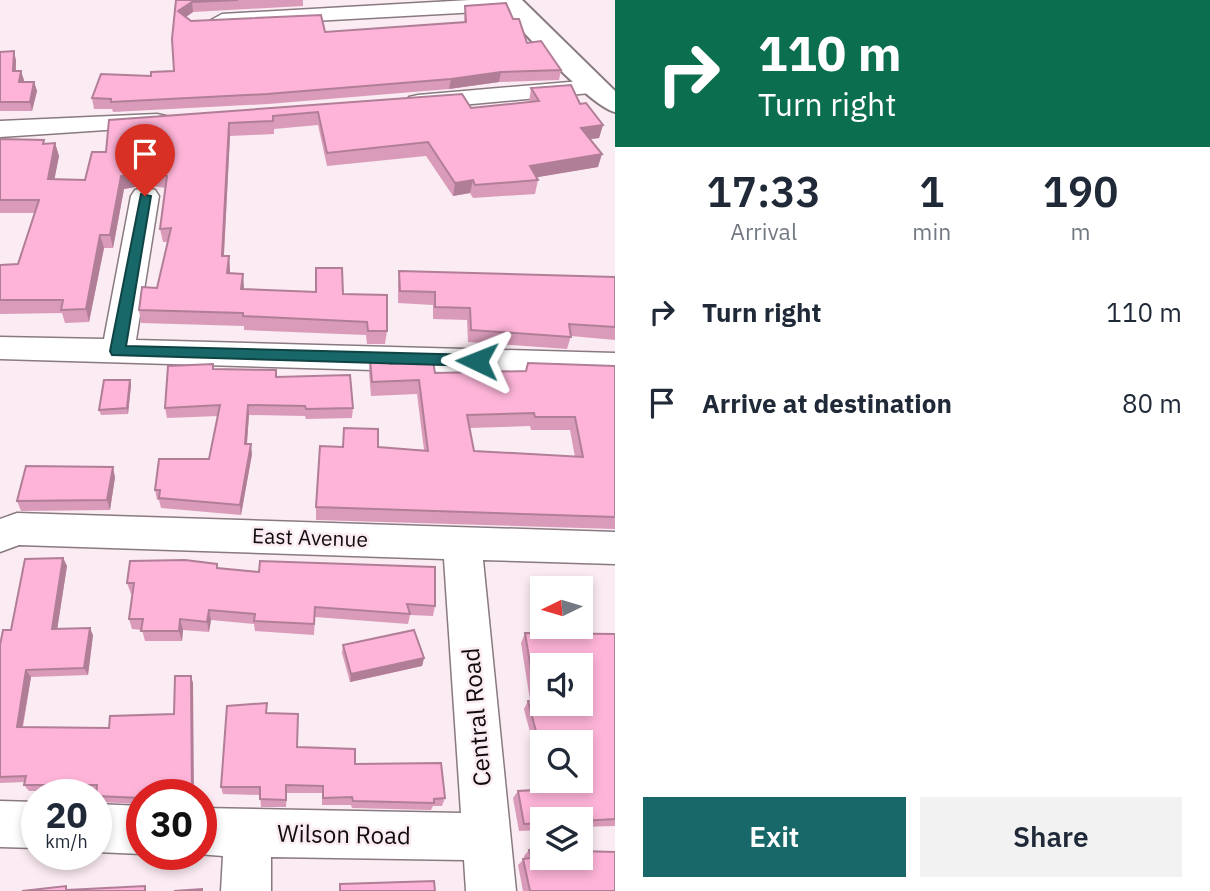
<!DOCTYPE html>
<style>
:root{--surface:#fff;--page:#f2f2f3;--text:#1f2937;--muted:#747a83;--accent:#186769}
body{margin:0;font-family:"IBM Plex Sans",sans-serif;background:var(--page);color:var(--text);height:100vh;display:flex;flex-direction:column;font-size:26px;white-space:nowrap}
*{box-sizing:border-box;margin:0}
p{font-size:23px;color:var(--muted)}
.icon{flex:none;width:38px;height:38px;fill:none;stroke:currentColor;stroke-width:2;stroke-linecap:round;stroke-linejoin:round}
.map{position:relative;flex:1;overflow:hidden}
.drawer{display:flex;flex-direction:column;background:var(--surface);width:595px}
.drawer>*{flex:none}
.top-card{background:#0b6e4f;color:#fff;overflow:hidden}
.needle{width:46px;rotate:265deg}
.controls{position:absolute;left:530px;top:576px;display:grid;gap:14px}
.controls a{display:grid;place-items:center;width:63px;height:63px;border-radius:0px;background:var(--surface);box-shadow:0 4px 10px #0003;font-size:35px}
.speed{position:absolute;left:21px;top:779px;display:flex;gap:14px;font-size:35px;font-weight:700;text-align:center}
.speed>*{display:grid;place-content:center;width:91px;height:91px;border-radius:50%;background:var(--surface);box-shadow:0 4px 10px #0003;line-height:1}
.speed small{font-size:18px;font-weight:400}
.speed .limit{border:10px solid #d22;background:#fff;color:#111}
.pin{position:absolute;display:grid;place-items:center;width:60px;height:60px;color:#fff;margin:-72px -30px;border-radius:50% 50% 50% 0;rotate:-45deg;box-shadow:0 0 7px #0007}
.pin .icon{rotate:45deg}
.me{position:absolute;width:77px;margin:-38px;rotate:272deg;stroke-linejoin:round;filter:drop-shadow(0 0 5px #0008)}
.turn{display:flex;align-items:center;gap:24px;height:147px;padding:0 28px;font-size:32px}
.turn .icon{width:91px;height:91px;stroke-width:2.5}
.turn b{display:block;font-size:49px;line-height:60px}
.eta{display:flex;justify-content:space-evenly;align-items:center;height:119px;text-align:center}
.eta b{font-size:42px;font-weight:600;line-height:49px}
.primary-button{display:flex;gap:14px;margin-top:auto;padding:14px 28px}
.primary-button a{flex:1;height:80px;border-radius:0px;background:var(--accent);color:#fff;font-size:28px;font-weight:600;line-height:80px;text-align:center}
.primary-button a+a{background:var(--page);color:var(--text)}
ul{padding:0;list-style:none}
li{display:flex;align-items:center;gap:21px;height:91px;padding:0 28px}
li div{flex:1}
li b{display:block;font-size:26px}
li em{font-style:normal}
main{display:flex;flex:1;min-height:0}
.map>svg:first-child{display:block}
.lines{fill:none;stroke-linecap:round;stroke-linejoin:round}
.minor-casing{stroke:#887a80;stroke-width:3}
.major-casing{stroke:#887a80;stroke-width:4}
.minor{fill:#fff;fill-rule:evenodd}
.major{fill:#fff;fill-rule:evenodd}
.wall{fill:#da9bba;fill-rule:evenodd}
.shaded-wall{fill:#b17e97}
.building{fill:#fdb4d8;stroke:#b17e97;stroke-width:2;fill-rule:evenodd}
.route{fill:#186769;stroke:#104344;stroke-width:2}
.labels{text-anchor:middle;stroke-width:5;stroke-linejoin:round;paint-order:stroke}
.street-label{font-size:21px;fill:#100b0d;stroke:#fbebf2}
.near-street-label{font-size:24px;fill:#100b0d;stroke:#fbebf2}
</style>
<main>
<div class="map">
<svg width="615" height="891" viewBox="0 0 615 891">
<rect width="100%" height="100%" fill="#fbebf2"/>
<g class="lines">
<defs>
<path id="minor" d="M470 0H521L524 4 513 10 222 26 211 20 222 14Z
M593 80 601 82 605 87 601 92 418 109 409 107 406 102 409 97 418 95Z
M157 114 166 116 169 121 166 126 0 137V121Z
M145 188 155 190 159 196 136 340 615 353V377L0 359V337L104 339 131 196 135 190Z
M17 513 615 532V564L483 560 516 891H466L464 860 271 857V891H221L223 856 197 854H201V808L461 813 444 559 19 545 0 552V519Z
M0 801 37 802V848L0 847Z
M96 804 142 806V854L96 852Z"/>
<path id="major" d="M497 0H522L615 91V112C590 106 514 24 497 0Z"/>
</defs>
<use href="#minor" class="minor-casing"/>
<use href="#major" class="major-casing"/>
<use href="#minor" class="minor"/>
<use href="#major" class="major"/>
</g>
<path class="wall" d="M176 0H303V6L193 12 186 17 191 21 325 32 464 22 465 6 513 19 527 43 561 70 559 80 499 82 449 89 268 104 113 112 112 109H94L92 98 151 76 174 71Z
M14 51 16 61V71L24 80 23 82H34L37 91 32 111H0V52Z
M531 88 580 104 603 125 599 138 590 139 598 167 536 177 538 180 535 194 473 198 470 193 453 196 426 156 327 166 318 125 274 129V134L230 136 224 256H229L230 273 243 274V289L343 294 387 331 385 344H367L366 335 244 330V326L141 323 139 310 157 288 168 242H163L160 229 166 188 146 185 124 189 113 248H104L89 322 65 323 62 313 0 314V265L18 264 35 213H0V139L44 144 55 143 59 156 54 179 85 180 106 152 109 120 462 94 471 108 529 102Z
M399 271 615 277V340L571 336 567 349 468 342 467 320 433 319V305L398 303V283Z
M370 359 390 364 435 373 526 371 615 366V529L316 520V507L378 447 424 450 417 394 371 396 369 372ZM530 426 531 430H570L575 457 474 451 469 428Z
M213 364 214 369 276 377 353 408 352 418 306 419 305 416 249 415 247 444 252 454 241 515 161 508 159 500H157L155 490 209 459 218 416 167 418 165 408Z
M130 380 131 385 128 414 101 415 99 410Z
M115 477 110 510 21 511 17 501Z
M63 558 67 566 57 629 93 635 88 675 31 677 23 727 109 728 174 714 193 683 142 794 141 804 100 802 96 796V791H29L24 785 25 782 0 783V645Z
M217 564 218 568 435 606 433 616 410 615 408 624 315 617 314 635 255 631 254 624 211 620 209 632 183 630 182 641H145L142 630 132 629 129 619 132 594H131L127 583Z
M525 633 615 634V826L581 827V819H542V830L519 831 513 798 518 791 545 790 524 709 528 701 530 700 521 643ZM542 742 581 780H542Z
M343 645 424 658 422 666 350 682 342 653Z
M268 713 297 747 355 764 445 798 442 806H433L431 810 352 808 351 805H322V793H287L286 807H261L260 795 223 794 221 787Z
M529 850 615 891H523L518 865 524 859V856Z"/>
<path class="shaded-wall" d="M192 2 193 12 180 21 178 11Z
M14 51 16 61 15 81 13 71Z
M21 71 24 80 21 92 19 82Z
M501 72 499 82 449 89 451 79Z
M34 82 37 91 32 111 30 102Z
M229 123 230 136 223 269 222 256Z
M603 125 599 138 577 141 581 128Z
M55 143 59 156 52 192 48 179Z
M602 154 598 167 527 179 530 166Z
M143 172 146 185 124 189 113 248 110 235 121 176Z
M473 180 470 193 453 196 455 183Z
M100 235 104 248 89 322 86 309Z
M229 256 230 270 228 286 227 273Z
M243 274 244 287 242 302 241 289Z
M130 380 131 385 128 414 127 408Z
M248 405 249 415 246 454 245 444Z
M251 444 252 454 241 515 240 505Z
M113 467 115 477 110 510 107 500Z
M63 558 67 566 56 637 52 629Z
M209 610 211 620 209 632 207 622Z
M180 619 183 630 182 641 179 631Z
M90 628 93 635 88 675 84 668Z
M424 658 422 666 350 682 351 674Z
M26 670 31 677 21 734 17 727Z
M191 676 193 683 194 794H192Z"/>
<path class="building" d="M176 0H238L192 2 178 11 191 21 321 15 325 32 466 22 465 6 506 3 513 19H519L527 43 541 41 561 70 501 72 451 79 267 94 111 102V99L92 98 101 74 151 76V72L174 71 172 39Z
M14 51 13 71H21L19 82H34L30 102H0V52Z
M571 85 580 104 586 103 603 125 581 128 602 154 530 166 538 180 475 185 473 180 455 183 428 142 327 153 318 112 273 116V121L229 123 222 256H229L227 273 243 274 241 289 316 292V268H342L343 294 387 295V331H368L367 322 243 316V313L139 310 142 287 157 288 171 228 160 229 167 176 143 172 121 176 110 235H100L86 309 61 310 63 300H0V265L18 264 39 200H0V139L44 140 43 144 55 143 48 179 85 180 92 152H106L109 120 462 94 471 108 539 101 531 88Z
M399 271 615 277V327L569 324 571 337 471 330 470 308 435 307V292L400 291Z
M370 359H389L390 364 433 361 435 373 526 371 528 363 615 366V517L316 507 320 446 343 447 344 428 378 429V447L428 451 419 380 372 382ZM534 413 535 417H575L583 457 474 451 467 415Z
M213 364V369L276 370V377L350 375 353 408 306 409 305 406 248 405 245 444H251L240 505 159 498 160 490H155L159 459H209L220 405 165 408 168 366Z
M104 380H130L127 408 99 410Z
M26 466 113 467 107 500 17 501Z
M63 558 52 629 90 628 84 668 26 670 17 727 109 728 110 716 174 714 175 676H191L192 794H142V823L141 798 96 796 97 785H24L26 776 0 777V645L3 630H11L25 559Z
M185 560 217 564V568L259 572 260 561 435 567V606L407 604 410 614 315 607 314 624 254 621 255 614 209 610 207 622 180 619 179 631H141L143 619H129L134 583H127L130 561Z
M414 630 424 658 351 674 343 645Z
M525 633 615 634V819L581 821V819H542V823L524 824 518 791 552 789 549 780H581V742H542V754L528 701 536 700ZM542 665H581V704H542Z
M267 703 266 713 298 714 297 747 355 749V764L441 763 445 798 434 799V803L353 801 352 797 323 798V786L286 785V800L260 799V787H221L227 706Z
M529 850H542V858H581V851L615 852V891H530L523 859 531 858Z
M434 881 435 891H340V884Z
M66 886V890L145 886V891H22Z
M202 889V891H174Z"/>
<path class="route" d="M141 194 151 196 126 346 477 355 484 361 477 366 112 355 110 351Z"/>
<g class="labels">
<g class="street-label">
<text transform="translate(310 538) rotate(2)" y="7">East Avenue</text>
</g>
<g class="near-street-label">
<text transform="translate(477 717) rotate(-95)" y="8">Central Road</text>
<text transform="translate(344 835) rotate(1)" y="8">Wilson Road</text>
</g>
</g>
</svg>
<div class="controls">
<a><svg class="needle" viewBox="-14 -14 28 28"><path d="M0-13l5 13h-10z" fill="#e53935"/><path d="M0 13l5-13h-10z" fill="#747a83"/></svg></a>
<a><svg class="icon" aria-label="sound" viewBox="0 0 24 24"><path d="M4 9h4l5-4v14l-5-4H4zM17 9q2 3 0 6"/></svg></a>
<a><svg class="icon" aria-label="search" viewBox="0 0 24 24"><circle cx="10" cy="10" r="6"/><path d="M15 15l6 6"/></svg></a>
<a><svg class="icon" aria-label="layers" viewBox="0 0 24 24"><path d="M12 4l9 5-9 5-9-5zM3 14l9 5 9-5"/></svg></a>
</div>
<div class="speed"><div>20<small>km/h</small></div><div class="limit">30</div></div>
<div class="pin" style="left:145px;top:196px;background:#d93025"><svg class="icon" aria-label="arrive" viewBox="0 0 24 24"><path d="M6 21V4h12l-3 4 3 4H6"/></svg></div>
<svg class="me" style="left:477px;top:361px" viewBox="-20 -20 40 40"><path d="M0-17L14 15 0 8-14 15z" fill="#186769" stroke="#fff" stroke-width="4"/></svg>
</div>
<section class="drawer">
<div class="top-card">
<div class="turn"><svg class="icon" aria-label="right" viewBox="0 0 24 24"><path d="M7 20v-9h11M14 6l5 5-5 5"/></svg><div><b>110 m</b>Turn right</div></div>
</div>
<div class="eta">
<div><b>17:33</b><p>Arrival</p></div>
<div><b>1</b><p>min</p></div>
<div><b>190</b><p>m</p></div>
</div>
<ul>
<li><svg class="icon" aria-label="right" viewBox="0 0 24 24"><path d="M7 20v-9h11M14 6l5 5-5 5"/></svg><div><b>Turn right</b></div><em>110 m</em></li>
<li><svg class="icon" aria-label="arrive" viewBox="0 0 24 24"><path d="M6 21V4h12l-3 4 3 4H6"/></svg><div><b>Arrive at destination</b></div><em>80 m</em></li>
</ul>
<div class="primary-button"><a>Exit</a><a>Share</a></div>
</section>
</main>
